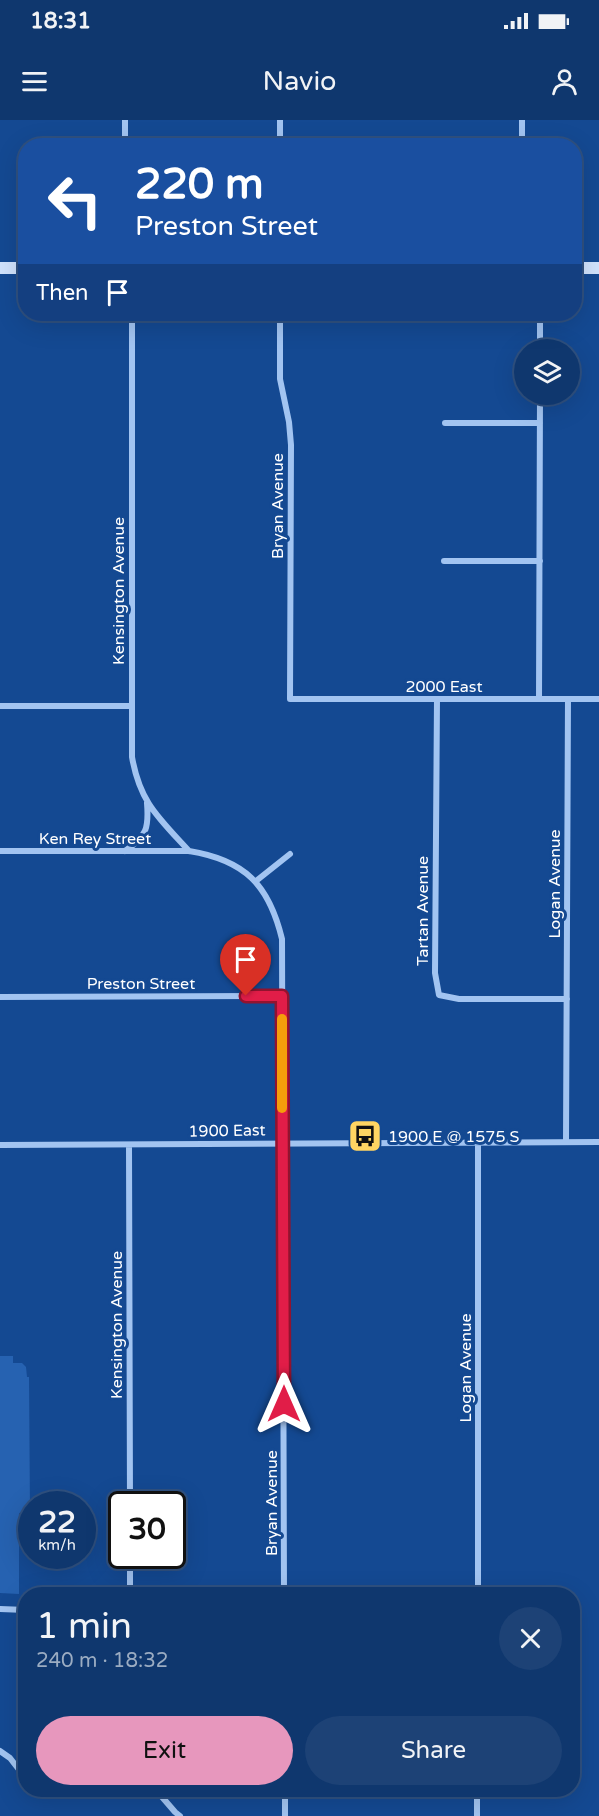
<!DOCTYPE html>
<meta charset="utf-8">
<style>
:root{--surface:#0f376e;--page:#1d4276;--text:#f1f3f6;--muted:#9bacc2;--line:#2f5181;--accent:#e797bd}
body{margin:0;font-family:"Varela Round",sans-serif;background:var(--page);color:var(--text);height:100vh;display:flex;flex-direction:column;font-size:22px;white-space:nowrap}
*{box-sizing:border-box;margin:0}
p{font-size:20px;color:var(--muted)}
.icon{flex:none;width:33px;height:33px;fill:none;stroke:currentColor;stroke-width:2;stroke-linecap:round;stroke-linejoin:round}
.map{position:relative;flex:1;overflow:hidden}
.side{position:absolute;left:18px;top:1467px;width:562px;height:210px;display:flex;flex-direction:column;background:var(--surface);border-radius:24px;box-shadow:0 6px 24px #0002,0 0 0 2px var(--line)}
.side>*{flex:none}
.top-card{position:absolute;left:18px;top:18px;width:564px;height:183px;border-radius:24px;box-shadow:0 6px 24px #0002,0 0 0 2px var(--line);background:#1a4fa0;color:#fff;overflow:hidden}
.tools{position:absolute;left:514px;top:219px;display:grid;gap:12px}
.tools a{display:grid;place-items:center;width:66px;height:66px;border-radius:50%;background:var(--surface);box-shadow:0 6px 24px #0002,0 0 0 2px var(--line);font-size:30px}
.speed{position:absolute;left:18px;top:1371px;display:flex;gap:12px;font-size:30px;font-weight:700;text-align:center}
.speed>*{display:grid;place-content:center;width:78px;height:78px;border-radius:50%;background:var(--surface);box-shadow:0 6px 24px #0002,0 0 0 2px var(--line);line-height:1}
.speed small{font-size:15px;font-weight:400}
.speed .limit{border:3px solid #111;border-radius:9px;background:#fff;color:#111}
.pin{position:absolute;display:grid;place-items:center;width:51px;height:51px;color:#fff;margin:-62px -26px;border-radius:50% 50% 50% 0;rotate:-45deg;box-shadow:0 0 6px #0007}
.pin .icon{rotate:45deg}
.me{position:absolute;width:66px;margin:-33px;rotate:0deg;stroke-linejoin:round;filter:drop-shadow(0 0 4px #0008)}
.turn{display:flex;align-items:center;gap:21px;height:126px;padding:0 18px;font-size:27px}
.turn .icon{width:78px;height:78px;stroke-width:2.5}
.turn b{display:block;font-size:42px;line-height:51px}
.then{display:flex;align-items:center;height:57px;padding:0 18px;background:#0003;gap:12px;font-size:22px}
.round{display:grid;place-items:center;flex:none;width:63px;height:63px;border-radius:32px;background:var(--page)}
.overview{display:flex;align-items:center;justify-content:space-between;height:102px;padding:0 18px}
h1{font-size:36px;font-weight:600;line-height:45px}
.primary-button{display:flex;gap:12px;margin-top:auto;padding:12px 18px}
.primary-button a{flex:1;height:69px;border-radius:36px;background:var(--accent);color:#111;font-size:24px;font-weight:600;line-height:69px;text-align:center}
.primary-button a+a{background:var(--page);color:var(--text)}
.status{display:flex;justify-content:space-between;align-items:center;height:42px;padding:0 30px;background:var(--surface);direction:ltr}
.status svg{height:16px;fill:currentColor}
header{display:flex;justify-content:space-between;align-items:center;height:78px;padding:0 18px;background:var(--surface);font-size:27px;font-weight:600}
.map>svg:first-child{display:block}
.green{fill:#2662b1}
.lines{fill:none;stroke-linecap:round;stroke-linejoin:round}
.street{stroke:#a2c4f1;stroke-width:6}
.secondary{stroke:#d0e2fc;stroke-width:12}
.route-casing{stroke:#92132f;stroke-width:15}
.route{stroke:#e11d48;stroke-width:10}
.slow{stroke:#f59e0b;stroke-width:10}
.labels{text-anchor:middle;stroke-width:6;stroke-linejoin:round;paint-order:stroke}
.street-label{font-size:16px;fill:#fff;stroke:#144992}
.poi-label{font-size:16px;fill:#fff;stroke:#144992;text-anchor:start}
</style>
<div class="status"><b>18:31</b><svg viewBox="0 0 49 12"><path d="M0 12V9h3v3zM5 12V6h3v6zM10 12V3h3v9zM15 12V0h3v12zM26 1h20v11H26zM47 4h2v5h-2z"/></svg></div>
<header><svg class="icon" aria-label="menu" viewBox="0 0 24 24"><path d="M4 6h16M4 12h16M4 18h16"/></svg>Navio<svg class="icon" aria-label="person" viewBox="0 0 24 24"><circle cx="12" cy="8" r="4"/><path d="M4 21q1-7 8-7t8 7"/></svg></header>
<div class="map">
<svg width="599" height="1696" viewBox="0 0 599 1696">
<rect width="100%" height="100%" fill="#144992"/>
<path class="green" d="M0 1236H13V1243H22L26 1247 27 1257H29L30 1392 19 1393V1474L0 1473Z"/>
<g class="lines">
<path class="street" d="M522 0V26
M125 26V0
M280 26V0
M132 194V637C140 683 159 698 189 731
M280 194V259L289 302 291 325 290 579H599
M540 194V230
M445 303H540
M444 441H540
M437 579 435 853 439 875 459 879H567
M539 579 540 274
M0 586H131
M0 731H189C245 740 269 765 282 819L284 1474
M125 731C147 716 149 708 147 683
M256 761 290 734
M0 877 282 876
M566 1022 568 579
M0 1025 599 1022
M129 1025 130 1384
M130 1436V1474
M478 1474V1022
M0 1489 26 1490
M0 1631 10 1638 24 1656
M156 1670 175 1692 180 1696
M285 1670V1696
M477 1696V1670"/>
<path class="secondary" d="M0 148H26
M574 148H599"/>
</g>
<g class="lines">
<defs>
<path id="route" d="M246 876H282L284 1284"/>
</defs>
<use href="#route" class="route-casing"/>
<use href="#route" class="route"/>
<path class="slow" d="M282 899V988"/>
</g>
<defs>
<symbol id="bus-square" viewBox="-11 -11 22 22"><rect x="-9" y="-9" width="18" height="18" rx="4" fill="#ffd562" stroke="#144992"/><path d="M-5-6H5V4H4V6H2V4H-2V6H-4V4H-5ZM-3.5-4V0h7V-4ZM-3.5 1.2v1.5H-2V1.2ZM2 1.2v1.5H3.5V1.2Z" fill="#111"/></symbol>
</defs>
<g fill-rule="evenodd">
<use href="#bus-square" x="346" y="997" width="38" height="38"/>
</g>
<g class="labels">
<g class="street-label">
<text transform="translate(277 386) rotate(-90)" y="6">Bryan Avenue</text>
<text transform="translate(118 471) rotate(-90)" y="6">Kensington Avenue</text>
<text x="444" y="572">2000 East</text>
<text x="95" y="724">Ken Rey Street</text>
<text transform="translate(554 764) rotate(-90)" y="6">Logan Avenue</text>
<text transform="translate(422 791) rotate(-90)" y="6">Tartan Avenue</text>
<text x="141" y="869">Preston Street</text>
<text transform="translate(227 1010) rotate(-1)" y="6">1900 East</text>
<text transform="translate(116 1205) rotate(-90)" y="6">Kensington Avenue</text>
<text transform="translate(465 1248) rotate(-90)" y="6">Logan Avenue</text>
<text transform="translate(271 1383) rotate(-90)" y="6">Bryan Avenue</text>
</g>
<g class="poi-label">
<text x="388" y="1022">1900 E @ 1575 S</text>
</g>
</g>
</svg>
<div class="tools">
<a><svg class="icon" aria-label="layers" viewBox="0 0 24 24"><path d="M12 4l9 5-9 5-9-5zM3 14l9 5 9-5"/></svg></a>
</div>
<div class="speed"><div>22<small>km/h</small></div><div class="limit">30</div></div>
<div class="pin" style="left:246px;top:876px;background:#d93025"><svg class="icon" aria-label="arrive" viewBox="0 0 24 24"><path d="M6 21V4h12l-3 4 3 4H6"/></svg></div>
<svg class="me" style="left:284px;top:1284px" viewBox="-20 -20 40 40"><path d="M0-17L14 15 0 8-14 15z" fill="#e11d48" stroke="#fff" stroke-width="4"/></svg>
<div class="top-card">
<div class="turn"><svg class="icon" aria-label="left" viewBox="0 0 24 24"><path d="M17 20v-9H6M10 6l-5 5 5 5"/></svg><div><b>220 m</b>Preston Street</div></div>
<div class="then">Then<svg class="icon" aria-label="arrive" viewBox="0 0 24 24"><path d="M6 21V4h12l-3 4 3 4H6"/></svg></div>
</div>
<section class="side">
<div class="overview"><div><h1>1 min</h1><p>240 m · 18:32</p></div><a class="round"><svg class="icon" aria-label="close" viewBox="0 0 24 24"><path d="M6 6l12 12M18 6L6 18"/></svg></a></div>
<div class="primary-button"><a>Exit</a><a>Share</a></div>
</section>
</div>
